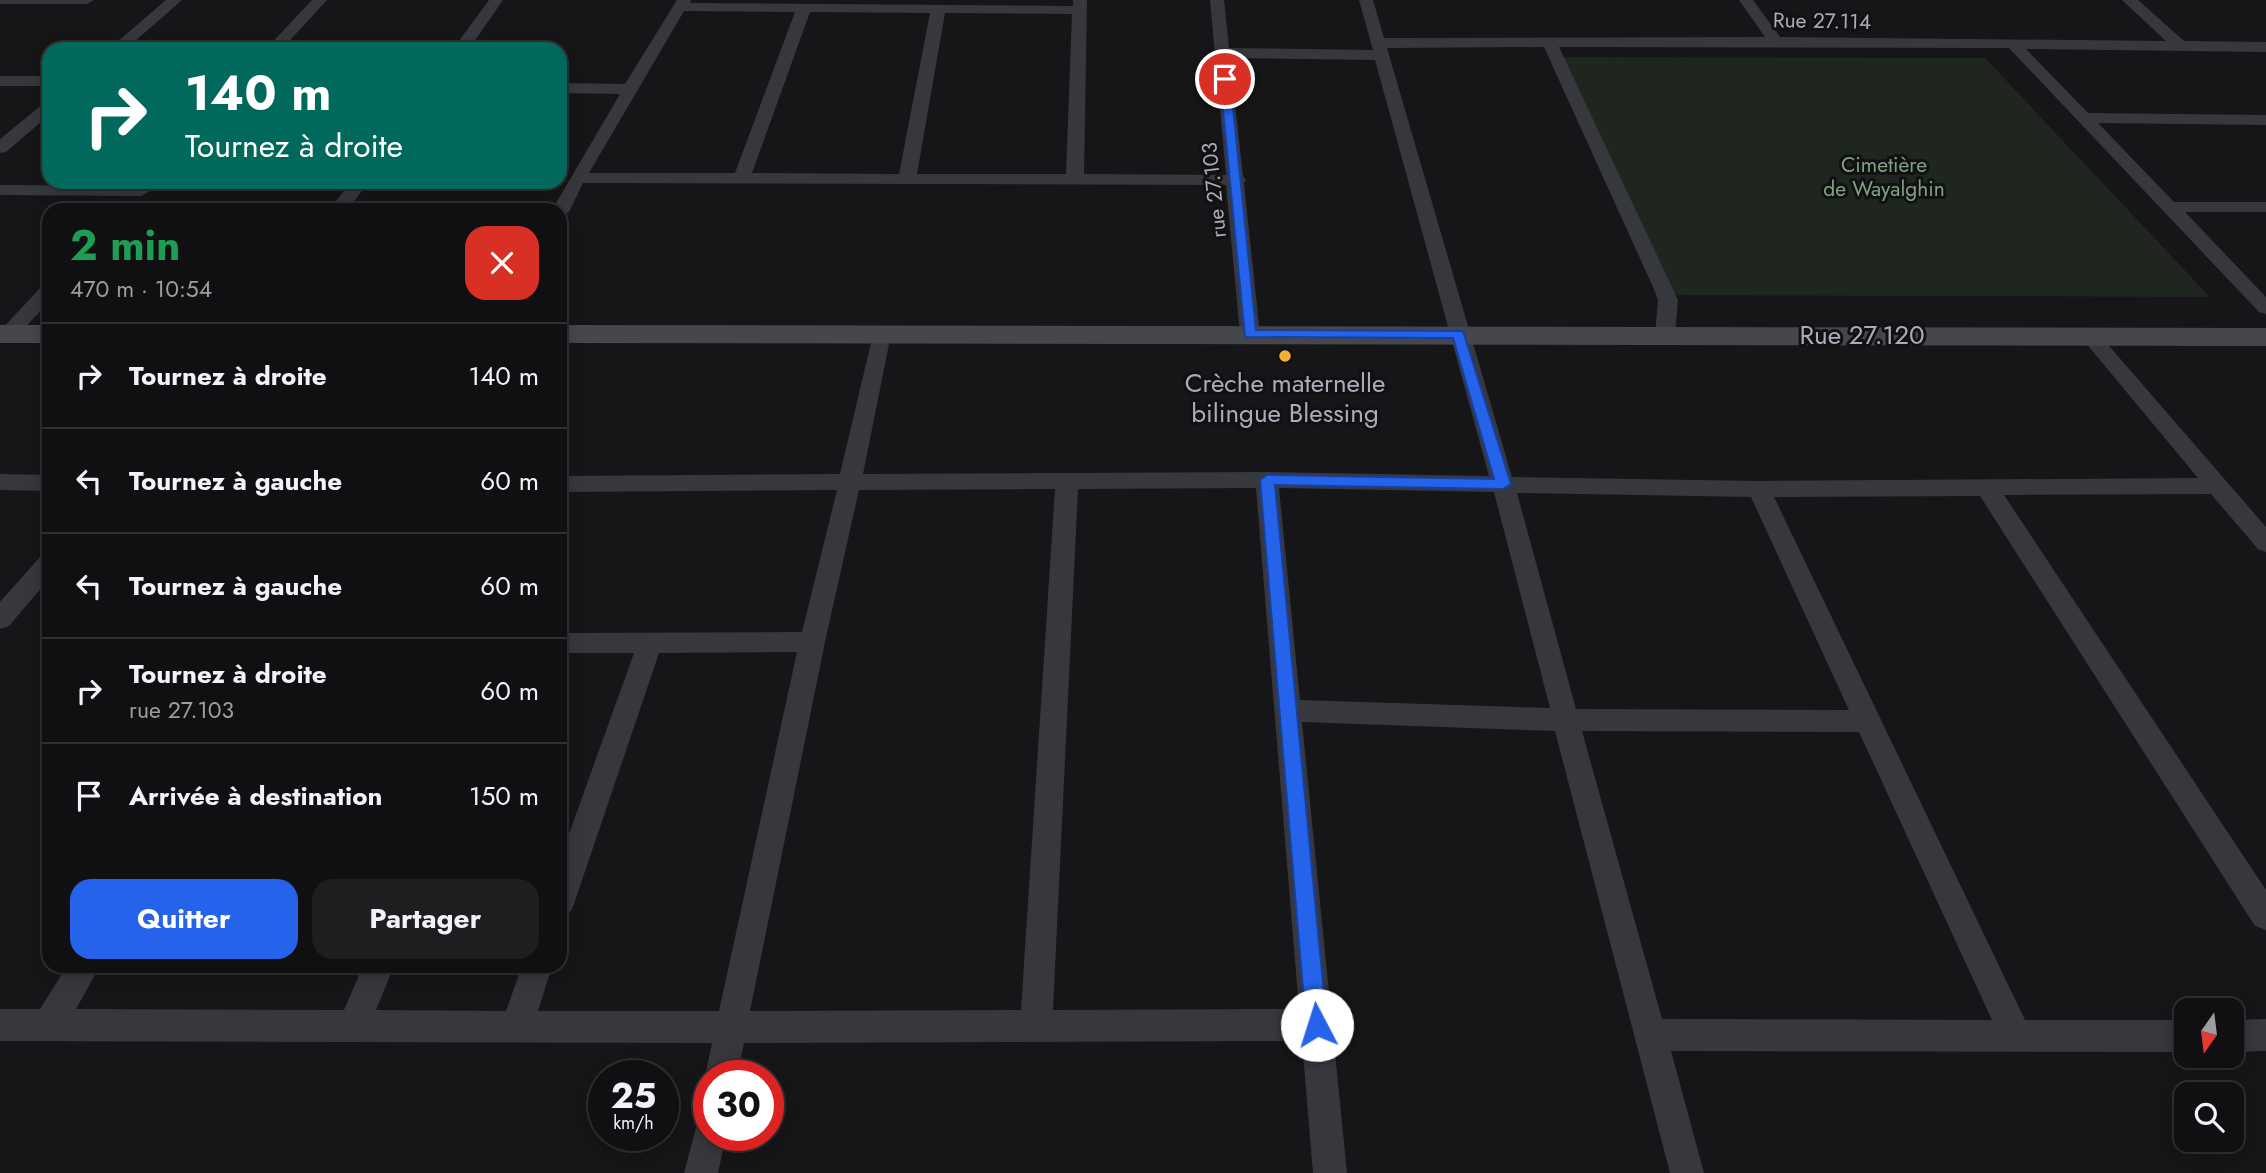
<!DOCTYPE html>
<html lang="fr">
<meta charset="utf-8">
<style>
:root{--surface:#101012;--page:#1e1e20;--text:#f1f3f6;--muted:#9c9d9f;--line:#303032;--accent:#2563eb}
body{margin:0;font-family:Jost,sans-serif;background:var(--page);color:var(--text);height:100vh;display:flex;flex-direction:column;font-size:26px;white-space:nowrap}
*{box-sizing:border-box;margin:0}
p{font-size:23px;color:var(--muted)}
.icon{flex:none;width:38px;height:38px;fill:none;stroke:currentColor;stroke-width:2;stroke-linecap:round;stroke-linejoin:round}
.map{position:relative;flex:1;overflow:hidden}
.panel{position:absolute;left:42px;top:203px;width:525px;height:770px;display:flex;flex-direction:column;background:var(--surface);border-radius:21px;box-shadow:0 4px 18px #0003,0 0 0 2px var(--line)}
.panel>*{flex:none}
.hud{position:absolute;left:42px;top:42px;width:525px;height:147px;border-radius:21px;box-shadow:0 4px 18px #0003,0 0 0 2px var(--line);background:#00695c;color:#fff;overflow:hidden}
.needle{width:46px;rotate:194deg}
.fabs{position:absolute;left:2174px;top:998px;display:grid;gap:14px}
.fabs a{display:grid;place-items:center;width:70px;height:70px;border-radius:14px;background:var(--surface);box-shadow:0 4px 18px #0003,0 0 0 2px var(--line);font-size:35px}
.speed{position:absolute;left:588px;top:1060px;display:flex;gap:14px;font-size:35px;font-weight:700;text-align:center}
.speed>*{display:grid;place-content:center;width:91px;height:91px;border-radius:50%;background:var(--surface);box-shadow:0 4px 18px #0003,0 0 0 2px var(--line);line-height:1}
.speed small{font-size:18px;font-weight:400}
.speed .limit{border:10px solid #d22;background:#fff;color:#111}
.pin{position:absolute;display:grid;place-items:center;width:60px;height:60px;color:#fff;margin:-30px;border:4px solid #fff;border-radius:50%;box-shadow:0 2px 7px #0007}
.me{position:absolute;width:77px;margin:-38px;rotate:355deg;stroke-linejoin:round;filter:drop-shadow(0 0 5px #0008)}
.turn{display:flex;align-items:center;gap:24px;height:147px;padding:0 28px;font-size:32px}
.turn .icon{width:91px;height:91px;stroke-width:2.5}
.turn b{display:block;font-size:49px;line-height:60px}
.round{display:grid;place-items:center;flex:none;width:74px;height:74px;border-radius:21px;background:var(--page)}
.head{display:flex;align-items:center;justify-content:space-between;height:119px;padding:0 28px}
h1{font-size:42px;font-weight:700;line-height:52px;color:#1e9e55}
.action{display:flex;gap:14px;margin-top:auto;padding:14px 28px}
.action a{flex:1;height:80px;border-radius:21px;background:var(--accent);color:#fff;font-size:28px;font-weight:700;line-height:80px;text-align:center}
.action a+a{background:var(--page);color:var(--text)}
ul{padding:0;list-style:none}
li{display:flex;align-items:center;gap:21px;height:105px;padding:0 28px;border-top:2px solid var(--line)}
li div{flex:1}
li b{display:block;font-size:26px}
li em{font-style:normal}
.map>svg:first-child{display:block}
.green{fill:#1e261f}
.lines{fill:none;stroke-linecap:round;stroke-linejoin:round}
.street{fill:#37383d;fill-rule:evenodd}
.secondary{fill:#45474d;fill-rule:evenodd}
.route{fill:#2563eb;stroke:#184099;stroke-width:2}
.poi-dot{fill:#f2b134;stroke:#111113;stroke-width:2.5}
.labels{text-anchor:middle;stroke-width:6;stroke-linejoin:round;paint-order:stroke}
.far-street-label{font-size:21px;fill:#a8adb8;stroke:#111113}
.far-park-label{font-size:21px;fill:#7fa381;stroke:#111113}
.street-label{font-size:26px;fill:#a8adb8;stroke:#111113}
.poi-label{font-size:26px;fill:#a8adb8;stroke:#111113}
</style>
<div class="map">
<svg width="2266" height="1173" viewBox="0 0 2266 1173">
<rect width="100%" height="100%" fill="#161618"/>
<path class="green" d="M1559 57 1985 58 2210 297 1671 295Z"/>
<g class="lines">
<path class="street" d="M0 0H94L87 4H0Z
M166 0H182L126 49H109Z
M312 0H327L282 49H266Z
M489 0H503L469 49H453Z
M677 0H691L690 3 1073 6V0H1087L1084 174 1226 175 1210 0H1224L1229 48 1373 50 1359 0H1373L1384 38 1765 37 1739 0H1753L1780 37 2166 41 2122 0H2138L2184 41 2266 42V52L2026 49 2088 113 2266 115V125L2098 123 2174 202H2266V212H2185L2266 297V314L2259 312 2009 48 1559 47 1678 300 1675 334 1672 338H1658L1655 334 1658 300 1653 287 1544 47 1387 48 1512 477 1759 481 2198 478 2080 336 2083 332H2097L2266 527V552L2258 549 2211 494 2004 495 2266 890V930L2255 926 1980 496 1774 497 2025 1020H2186V1052L1671 1051 1704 1173H1670L1555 731 1302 722 1347 1173H1313L1302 1041 744 1043 737 1076H709V1086L705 1076 712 1043 0 1041V1009H40L67 966H100L76 1009 344 1010 363 966H394L376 1010 506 1011 522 966H552L538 1011H719L797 652 659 653 575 901 571 911 560 915V859L634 653H560V633L802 632 837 490 560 492V476L840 474 874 330H888L891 334 863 474 1267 472 1489 476 1375 60 1230 58 1243 176 1246 180 1244 183 1260 334 1257 338H1243L1240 334 1226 185 583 183 569 212 560 217V210H552L620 94 560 93V83L625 84ZM684 11 795 12 735 173H589ZM810 12 930 13 899 174 752 173ZM945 13 1072 14 1066 174H917ZM1256 488 1299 1009 1053 1010 1078 489ZM1279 488 1494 492 1550 708 1300 700ZM1055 489 1021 1010 750 1011 825 642 859 490ZM1517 493 1751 497 1849 710 1576 709ZM1582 731 1859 732 1992 1020 1662 1019Z
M0 76H49V86H0Z
M49 102V115L6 152 0 153V139L43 104Z
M351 182H369L347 210H329Z
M0 185 141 186 150 191 141 196 0 195Z
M49 284V302L15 338H1V330L42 286Z
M0 474 49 475V491L0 490Z
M49 554V579L9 626 0 629V602L40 557Z
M2266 1019V1051L2231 1052V1020Z
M709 1119V1136H726L718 1173H684L697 1124Z"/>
<path class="secondary" d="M0 325H49V343H0Z
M560 325 2266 328V346L560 343Z"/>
</g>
<path class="route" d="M1225 76 1230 79 1256 330 1463 331 1511 484 1503 489 1275 485 1327 1025 1324 1032 1317 1035 1309 1032 1306 1025 1260 480 1267 475 1494 479 1453 338 1245 337 1220 79Z"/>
<circle class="poi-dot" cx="1285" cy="356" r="7"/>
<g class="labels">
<g class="far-street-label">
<text transform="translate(1822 21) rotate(1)" y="7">Rue 27.114</text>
<text transform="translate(1214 190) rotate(-96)" y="7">rue 27.103</text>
</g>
<g class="far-park-label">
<text x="1884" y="172">Cimetière<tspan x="1884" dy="24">de Wayalghin</tspan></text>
</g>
<g class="street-label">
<text x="1862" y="344">Rue 27.120</text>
</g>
<g class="poi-label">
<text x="1285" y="392">Crèche maternelle<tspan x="1285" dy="30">bilingue Blessing</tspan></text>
</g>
</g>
</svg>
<div class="fabs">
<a><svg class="needle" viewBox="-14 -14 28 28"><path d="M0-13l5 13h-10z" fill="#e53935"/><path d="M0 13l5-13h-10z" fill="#9c9d9f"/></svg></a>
<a><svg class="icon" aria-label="search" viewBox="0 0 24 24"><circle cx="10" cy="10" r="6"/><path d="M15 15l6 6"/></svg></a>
</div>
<div class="speed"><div>25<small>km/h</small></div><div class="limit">30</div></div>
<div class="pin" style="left:1225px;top:79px;background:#d93025"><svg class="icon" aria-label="arrive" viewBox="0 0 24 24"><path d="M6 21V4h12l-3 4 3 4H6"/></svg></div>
<svg class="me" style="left:1317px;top:1025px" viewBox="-20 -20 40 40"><circle r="19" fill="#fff"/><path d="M0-13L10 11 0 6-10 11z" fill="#2563eb"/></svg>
<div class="hud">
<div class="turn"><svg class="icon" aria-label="right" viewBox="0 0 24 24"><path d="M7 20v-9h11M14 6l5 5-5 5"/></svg><div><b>140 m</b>Tournez à droite</div></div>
</div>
<section class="panel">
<div class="head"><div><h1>2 min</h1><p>470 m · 10:54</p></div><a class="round" style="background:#d93025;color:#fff"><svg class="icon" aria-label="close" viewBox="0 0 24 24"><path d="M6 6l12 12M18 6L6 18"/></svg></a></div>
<ul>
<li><svg class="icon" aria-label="right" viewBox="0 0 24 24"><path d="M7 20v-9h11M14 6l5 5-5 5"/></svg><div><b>Tournez à droite</b></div><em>140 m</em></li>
<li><svg class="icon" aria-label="left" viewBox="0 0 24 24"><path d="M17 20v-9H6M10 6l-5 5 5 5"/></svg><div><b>Tournez à gauche</b></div><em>60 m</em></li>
<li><svg class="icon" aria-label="left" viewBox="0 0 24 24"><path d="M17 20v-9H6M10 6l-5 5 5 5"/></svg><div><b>Tournez à gauche</b></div><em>60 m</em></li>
<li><svg class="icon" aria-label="right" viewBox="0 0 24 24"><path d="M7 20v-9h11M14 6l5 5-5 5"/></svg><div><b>Tournez à droite</b><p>rue 27.103</p></div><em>60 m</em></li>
<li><svg class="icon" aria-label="arrive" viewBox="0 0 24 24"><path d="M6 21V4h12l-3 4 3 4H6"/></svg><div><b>Arrivée à destination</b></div><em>150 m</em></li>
</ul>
<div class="action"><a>Quitter</a><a>Partager</a></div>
</section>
</div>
